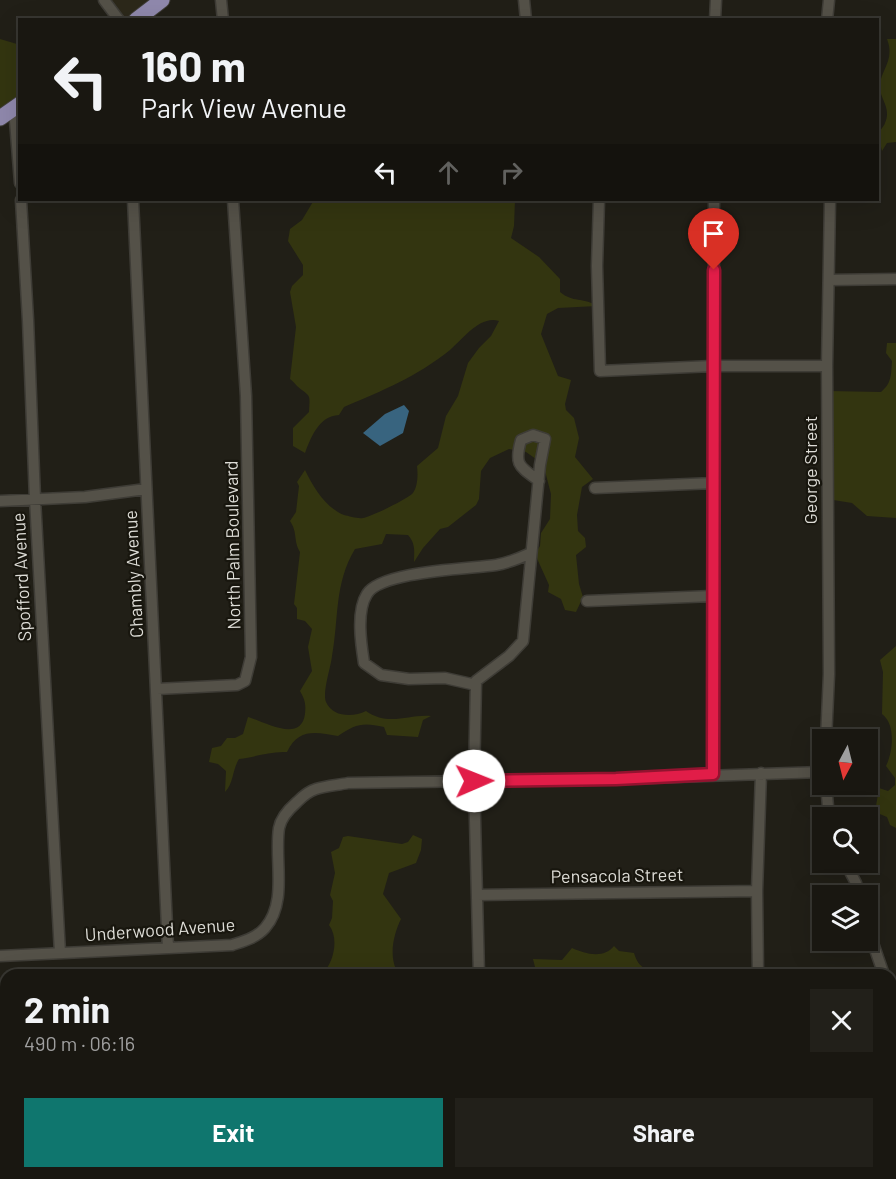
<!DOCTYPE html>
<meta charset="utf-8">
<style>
:root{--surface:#191711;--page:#22201a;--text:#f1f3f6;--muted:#9f9f9f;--line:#373631;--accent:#0f766e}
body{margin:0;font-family:Barlow,sans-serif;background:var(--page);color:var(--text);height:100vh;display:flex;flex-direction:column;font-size:22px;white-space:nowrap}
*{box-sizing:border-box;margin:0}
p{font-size:20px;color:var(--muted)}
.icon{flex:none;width:33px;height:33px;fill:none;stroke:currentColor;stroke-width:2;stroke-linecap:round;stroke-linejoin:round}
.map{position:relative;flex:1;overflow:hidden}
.panel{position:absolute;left:0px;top:969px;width:897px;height:210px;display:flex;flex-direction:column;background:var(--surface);border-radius:18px 18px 0 0;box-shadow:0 6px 24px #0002,0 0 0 2px var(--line)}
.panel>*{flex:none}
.guide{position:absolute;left:18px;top:18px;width:861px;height:183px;border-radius:0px;box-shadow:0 6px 24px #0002,0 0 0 2px var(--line);background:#191711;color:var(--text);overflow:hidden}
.needle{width:39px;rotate:187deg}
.buttons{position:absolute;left:812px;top:729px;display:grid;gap:12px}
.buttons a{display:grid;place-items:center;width:66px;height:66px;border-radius:0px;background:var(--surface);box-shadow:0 6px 24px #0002,0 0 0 2px var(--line);font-size:30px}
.pin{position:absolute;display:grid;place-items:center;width:51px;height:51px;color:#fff;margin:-62px -26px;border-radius:50% 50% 50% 0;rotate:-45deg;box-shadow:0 0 6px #0007}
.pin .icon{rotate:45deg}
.me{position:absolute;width:66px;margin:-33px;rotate:89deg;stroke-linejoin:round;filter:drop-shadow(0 0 4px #0008)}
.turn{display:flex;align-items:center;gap:21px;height:126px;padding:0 24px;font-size:27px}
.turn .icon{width:78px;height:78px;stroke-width:2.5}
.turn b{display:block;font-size:42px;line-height:51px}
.lanes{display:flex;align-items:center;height:57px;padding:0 24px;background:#0003;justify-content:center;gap:30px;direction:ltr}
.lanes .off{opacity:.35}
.round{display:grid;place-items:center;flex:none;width:63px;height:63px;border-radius:0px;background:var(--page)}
.summary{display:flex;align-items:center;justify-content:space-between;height:102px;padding:0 24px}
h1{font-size:36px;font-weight:700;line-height:45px}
.button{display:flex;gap:12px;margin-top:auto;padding:12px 24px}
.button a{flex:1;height:69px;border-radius:0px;background:var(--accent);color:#fff;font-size:24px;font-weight:700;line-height:69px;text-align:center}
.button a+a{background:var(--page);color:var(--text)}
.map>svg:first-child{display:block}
.built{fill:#2c281a}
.green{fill:#333510}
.water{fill:#38647f}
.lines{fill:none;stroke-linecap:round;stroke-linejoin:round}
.street-casing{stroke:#3e3c36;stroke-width:13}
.primary-casing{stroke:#3e3c36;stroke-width:17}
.street{stroke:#545148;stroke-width:10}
.primary{stroke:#8f88ac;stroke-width:15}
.route-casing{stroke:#92132f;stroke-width:15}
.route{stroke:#e11d48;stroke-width:10}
.labels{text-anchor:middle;stroke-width:4.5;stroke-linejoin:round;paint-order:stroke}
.street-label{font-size:18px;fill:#deddd7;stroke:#18160e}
</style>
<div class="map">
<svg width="896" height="1179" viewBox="0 0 896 1179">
<rect width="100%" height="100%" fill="#211f17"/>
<path class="built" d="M104 0H164L137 20 119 19Z"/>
<path class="green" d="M0 39 17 44 16 61 20 70 19 104 0 118Z
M887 39H896V142L887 143 882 151 878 135C879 130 884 127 885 123 891 109 882 101 880 90 878 71 896 62 887 39Z
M314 200H515L514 226 511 238 539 257 560 279V292C573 303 583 297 597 306L558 308 547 314 541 334 558 376 571 380 565 404 566 410 574 418 579 438 575 457 593 479 582 487 577 515 578 531 585 538 586 547 576 555 579 584 583 597 576 612 565 610 561 599 548 592 549 585 535 554 540 546 541 533 550 519 551 494 545 471 536 459 526 452 509 449 490 458 481 471 479 499 476 505 448 527 440 529 423 548 414 562C414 552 416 544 408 535L386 534 382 544 355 549C334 584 339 618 332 656 331 667 322 692 326 702 333 718 354 717 366 711 389 727 408 714 431 716L423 720 418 737 387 735 384 727C363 722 355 724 338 736 316 732 298 728 287 752 270 751 256 757 239 759 232 770 234 783 225 792L226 771 218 764 209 762 212 748 221 746 227 738H235L243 734 248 717C263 721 301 744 305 714 306 704 305 700 300 691L312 671 308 647 312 629 305 621 297 619V608L294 604 300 552C293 540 298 533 290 521L296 512 299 486 297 482 305 470C313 487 326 508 344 515 349 516 358 519 363 518 370 517 408 499 413 493 418 486 418 474 417 466L438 448 446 416 458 396 468 363 479 348 491 336 499 321C480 315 463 339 450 350 416 377 384 390 344 407L339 415C319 416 311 437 305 453L293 446V428L309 412C310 392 311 398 297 386 295 384 293 381 290 379L296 327 290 292 292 286 303 275V265L288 241 290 229 302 220Z
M887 343H896V518L867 516 852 503 827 499 828 391 881 392C892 383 891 374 892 361L886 353Z
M896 646V828L890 825 887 817 875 812 879 788 888 791 895 785V778L886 766C893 752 896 724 882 714L883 672 880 660Z
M413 835 422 839 421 850 416 863 389 873 383 894 401 919C394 933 389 954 396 969L411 973 409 975H305L307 972H324C334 961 339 938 329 925L332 918 333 901 330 895 335 873 331 852 339 848 343 837 348 836 402 844 408 842Z
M614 946 619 951 634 953C639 970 647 968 658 975H537L533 959 562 960 572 948C585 954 604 959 614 946Z
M891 1071 896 1074V1179H809L810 1173H891Z"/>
<path class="water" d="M404 405 409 411 403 433 380 446 363 433 385 414Z"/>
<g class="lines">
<defs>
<path id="street" d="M104 0 119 20
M221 0 223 20
M524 0 526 20
M715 20 716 0
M827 20 829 0
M14 108 20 183
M21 200 28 320 35 499 60 953
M133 200 168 948
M599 200 597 266 600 371 713 366H827
M830 280 896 279
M595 488 714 483
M0 501 85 497 146 489
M587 601 713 596
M476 685 445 678 409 679 381 675 364 663C361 644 356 611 367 594 381 571 469 569 496 565 508 563 520 558 531 553
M157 689 237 685 245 681 251 657 246 396 233 200
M826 740 829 674 827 366 830 200
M713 774 714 200
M826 784 829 818
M845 862 856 883 859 896
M477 895 757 891
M867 926 884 975
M0 956 232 945C244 941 256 938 265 928 288 902 274 859 279 828 281 817 289 809 297 802 302 797 309 791 316 789 326 786 338 785 348 783L616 779 822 772
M479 975 474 781 476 681 509 656 523 641 540 465 545 439 533 435 521 440C514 465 519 466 539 481
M758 975 757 891 761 773
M891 984 896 990
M0 1055 6 1059
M0 1150 6 1146
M207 1173 216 1179
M483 1173V1179
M186 1179 190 1173
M342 1179 346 1173
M757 1179V1173"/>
<path id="primary" d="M136 20 162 0
M0 118 20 104"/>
</defs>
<use href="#street" class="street-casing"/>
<use href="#primary" class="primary-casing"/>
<use href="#street" class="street"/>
<use href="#primary" class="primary"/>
</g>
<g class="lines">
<defs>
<path id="route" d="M474 781 616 779 713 774 714 270"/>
</defs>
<use href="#route" class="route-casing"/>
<use href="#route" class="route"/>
</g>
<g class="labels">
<g class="street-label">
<text transform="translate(811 470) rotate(-90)" y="6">George Street</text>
<text transform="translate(233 545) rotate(-91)" y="6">North Palm Boulevard</text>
<text transform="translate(134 574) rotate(-93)" y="6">Chambly Avenue</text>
<text transform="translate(22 577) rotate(-93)" y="6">Spofford Avenue</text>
<text transform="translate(617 876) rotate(-1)" y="6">Pensacola Street</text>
<text transform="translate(160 930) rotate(-4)" y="6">Underwood Avenue</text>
</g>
</g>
</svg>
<div class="buttons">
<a><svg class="needle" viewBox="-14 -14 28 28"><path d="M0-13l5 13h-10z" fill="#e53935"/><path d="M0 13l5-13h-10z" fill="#9f9f9f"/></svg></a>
<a><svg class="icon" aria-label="search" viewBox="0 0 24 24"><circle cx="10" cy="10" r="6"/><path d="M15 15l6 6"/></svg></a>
<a><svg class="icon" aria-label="layers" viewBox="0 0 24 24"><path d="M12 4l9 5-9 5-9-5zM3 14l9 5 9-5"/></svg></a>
</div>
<div class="pin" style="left:714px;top:270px;background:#d93025"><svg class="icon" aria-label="arrive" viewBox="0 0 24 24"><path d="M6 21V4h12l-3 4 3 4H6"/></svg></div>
<svg class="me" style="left:474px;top:781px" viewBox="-20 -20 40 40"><circle r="19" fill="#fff"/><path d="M0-13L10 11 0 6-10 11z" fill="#e11d48"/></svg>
<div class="guide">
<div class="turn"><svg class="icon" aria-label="left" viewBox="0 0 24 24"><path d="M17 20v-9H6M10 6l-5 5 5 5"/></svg><div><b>160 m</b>Park View Avenue</div></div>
<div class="lanes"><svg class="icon" aria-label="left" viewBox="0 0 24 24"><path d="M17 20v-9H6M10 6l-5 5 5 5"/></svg><svg class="icon off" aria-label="ahead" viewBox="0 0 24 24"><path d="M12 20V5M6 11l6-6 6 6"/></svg><svg class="icon off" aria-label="right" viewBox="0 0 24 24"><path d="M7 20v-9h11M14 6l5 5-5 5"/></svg></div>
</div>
<section class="panel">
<div class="summary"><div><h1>2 min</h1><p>490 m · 06:16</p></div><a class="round"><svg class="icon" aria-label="close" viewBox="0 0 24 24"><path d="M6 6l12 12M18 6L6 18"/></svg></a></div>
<div class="button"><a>Exit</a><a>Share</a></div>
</section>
</div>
